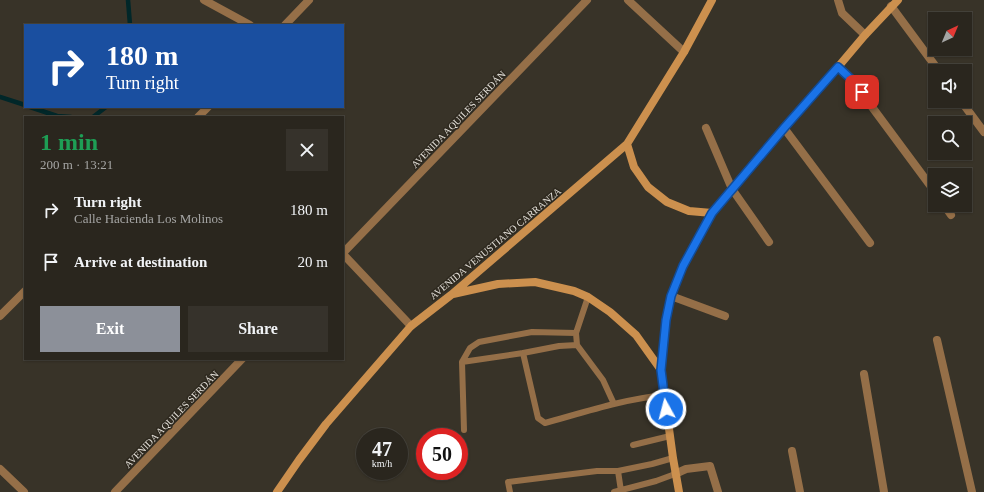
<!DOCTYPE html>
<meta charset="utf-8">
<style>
:root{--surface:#2a261e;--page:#36322b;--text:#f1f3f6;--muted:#a5a5a4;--line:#46433c;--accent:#8c9099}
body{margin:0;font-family:"Times New Roman",serif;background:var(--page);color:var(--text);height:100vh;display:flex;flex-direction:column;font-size:15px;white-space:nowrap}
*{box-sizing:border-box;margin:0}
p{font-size:13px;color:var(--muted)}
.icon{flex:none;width:22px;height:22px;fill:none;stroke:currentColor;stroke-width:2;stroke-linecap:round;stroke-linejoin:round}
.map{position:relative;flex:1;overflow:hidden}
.sheet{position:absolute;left:24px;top:116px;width:320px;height:244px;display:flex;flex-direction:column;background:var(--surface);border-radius:0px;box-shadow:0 1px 3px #0004,0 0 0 1px var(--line)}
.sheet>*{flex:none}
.top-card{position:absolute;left:24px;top:24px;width:320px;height:84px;border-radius:0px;box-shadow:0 1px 3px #0004,0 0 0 1px var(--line);background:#1a4fa0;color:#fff;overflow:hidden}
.needle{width:26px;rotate:44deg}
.fabs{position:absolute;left:928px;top:12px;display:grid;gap:8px}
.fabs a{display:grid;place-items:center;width:44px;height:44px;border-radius:0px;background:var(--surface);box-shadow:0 1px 3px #0004,0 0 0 1px var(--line);font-size:20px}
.speed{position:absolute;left:356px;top:428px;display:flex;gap:8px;font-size:20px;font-weight:700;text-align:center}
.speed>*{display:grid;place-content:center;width:52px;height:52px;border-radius:50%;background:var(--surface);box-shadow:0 1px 3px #0004,0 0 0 1px var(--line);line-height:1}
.speed small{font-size:10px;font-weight:400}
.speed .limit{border:6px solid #d22;background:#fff;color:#111}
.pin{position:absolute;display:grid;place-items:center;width:34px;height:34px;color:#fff;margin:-17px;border-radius:8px;box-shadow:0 2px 6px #0006}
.me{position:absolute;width:44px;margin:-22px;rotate:353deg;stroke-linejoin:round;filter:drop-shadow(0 0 3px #0008)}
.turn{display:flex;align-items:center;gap:14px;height:84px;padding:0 16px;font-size:18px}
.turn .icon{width:52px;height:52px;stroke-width:2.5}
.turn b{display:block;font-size:28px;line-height:34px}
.round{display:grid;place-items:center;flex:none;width:42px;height:42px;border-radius:0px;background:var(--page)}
.summary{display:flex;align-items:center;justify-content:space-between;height:68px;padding:0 16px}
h1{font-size:24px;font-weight:700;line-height:30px;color:#1e9e55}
.cta{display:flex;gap:8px;margin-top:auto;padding:8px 16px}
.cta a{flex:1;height:46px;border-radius:0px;background:var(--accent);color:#fff;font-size:16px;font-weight:700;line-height:46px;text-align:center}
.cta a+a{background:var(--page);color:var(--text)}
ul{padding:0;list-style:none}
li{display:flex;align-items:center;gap:12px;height:52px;padding:0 16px}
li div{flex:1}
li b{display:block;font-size:15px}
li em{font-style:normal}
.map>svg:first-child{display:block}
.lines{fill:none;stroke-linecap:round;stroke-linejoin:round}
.stream{stroke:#012729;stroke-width:4.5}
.lane{stroke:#956f48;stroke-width:6}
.street{stroke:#956f48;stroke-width:8}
.secondary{stroke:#cc904e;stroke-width:8}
.route-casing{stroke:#114b97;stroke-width:10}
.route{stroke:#1a73e8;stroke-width:7}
.labels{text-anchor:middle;stroke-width:3;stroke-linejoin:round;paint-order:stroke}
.street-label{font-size:10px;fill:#e5e1da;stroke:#2e291f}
</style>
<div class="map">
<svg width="984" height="492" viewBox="0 0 984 492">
<rect width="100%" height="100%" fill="#383328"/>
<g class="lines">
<path class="stream" d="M128 0 130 25
M0 97 25 105
M30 107 57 116 71 117
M93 117 106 107"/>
<path class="lane" d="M576 333 588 297
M523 353 538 418 545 423C585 412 624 399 665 395
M462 362 523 353 559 346 577 345
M464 430 462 362 470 348 479 342 532 332 576 333 577 345 603 380 614 404
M633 445 670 436
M618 471 621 491
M510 492 508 482 597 471H618L652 464 673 458
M614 492 656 481 675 474"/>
<path class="street" d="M204 0 250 25
M628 0 684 52
M838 0 842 13 865 35
M891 6 939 71
M285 25 309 0
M838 67 852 80 935 192
M961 101 984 132
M198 117 208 107
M706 128 732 189 769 242
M784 128 870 243
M944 205 951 215
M343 253 587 0
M343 254 411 326
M671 296 725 316
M0 316 25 291
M937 340 972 492
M864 374 884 492
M792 451 800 492
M0 469 24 492
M675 474 686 469 710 466 718 492
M115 492 242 359"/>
<path class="secondary" d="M627 144 634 167 648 187 667 202 689 211 712 213
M453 294 498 284 535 282 574 291 588 297 610 312 636 335 661 370
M277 492 299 460 326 424 411 326 451 295 627 144 684 52 712 0
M679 492 673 458 661 370 666 319 671 296 683 266 712 213 784 128 838 67 865 35 898 0"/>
</g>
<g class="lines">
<defs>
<path id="route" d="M666 409 661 370 666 320 671 296 683 266 712 213 784 128 838 67 852 80 862 92"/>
</defs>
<use href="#route" class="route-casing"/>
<use href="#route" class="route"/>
</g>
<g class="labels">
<g class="street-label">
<text transform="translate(458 119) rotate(-46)" y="4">AVENIDA AQUILES SERDÁN</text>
<text transform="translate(495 243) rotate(-40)" y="4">AVENIDA VENUSTIANO CARRANZA</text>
<text transform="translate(171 419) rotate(-46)" y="4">AVENIDA AQUILES SERDÁN</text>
</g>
</g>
</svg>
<div class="fabs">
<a><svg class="needle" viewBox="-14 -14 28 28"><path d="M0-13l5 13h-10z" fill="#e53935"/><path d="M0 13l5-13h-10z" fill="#a5a5a4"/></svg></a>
<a><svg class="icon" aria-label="sound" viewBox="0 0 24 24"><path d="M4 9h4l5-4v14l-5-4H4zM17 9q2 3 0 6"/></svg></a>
<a><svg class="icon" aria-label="search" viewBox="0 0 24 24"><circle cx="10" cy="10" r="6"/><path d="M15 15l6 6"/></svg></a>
<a><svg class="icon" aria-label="layers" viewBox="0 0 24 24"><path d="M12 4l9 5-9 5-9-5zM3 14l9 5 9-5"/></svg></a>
</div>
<div class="speed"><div>47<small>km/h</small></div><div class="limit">50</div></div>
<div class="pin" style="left:862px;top:92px;background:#d93025"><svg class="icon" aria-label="arrive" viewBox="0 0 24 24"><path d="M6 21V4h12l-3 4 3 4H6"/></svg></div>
<svg class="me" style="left:666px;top:409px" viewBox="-20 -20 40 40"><circle r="17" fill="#1a73e8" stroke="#fff" stroke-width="3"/><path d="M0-11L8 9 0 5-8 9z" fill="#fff"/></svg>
<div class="top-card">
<div class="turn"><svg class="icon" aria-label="right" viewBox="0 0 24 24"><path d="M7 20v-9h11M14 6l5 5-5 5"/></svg><div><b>180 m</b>Turn right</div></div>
</div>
<section class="sheet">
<div class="summary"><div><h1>1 min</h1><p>200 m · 13:21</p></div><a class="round"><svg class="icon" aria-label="close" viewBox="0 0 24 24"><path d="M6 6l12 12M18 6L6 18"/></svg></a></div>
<ul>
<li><svg class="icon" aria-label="right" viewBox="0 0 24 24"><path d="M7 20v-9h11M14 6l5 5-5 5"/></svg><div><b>Turn right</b><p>Calle Hacienda Los Molinos</p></div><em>180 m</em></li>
<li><svg class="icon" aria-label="arrive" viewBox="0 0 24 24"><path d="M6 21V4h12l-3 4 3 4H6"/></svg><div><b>Arrive at destination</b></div><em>20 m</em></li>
</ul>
<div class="cta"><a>Exit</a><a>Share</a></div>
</section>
</div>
